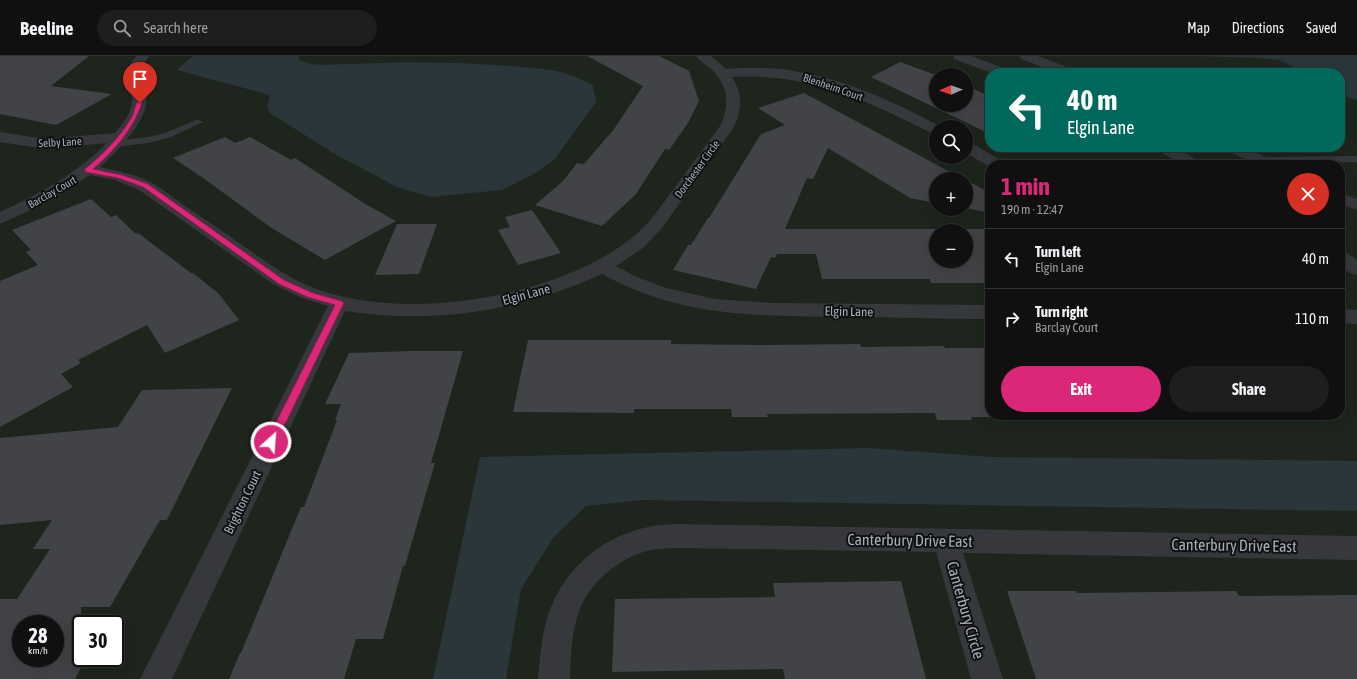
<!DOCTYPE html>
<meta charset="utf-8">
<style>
:root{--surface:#101011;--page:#1e1e1f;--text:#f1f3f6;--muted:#9c9d9f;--line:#303031;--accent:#db2777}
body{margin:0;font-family:"Asap Condensed",sans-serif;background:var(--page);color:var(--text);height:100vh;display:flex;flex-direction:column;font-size:15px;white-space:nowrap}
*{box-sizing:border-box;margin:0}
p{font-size:13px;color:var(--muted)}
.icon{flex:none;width:22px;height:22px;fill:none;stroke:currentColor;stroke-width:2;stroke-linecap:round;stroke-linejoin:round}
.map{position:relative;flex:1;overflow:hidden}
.drawer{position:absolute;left:985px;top:104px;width:360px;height:260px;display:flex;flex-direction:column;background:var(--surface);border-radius:16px;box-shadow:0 4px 16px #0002,0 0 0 1px var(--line)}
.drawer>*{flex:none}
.hud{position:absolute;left:985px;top:12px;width:360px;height:84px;border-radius:16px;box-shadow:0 4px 16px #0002,0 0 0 1px var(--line);background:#00695c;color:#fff;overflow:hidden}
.needle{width:26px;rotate:268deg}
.controls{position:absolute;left:929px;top:12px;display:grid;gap:8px}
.controls a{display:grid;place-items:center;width:44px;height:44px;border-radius:50%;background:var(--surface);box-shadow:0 4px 16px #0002,0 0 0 1px var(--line);font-size:20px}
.speed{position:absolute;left:12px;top:559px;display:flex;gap:8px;font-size:20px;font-weight:700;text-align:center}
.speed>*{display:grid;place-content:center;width:52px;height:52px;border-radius:50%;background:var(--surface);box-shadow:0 4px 16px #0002,0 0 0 1px var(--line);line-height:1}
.speed small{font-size:10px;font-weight:400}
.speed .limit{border:2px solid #111;border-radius:6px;background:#fff;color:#111}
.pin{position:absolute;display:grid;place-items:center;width:34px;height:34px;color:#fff;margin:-41px -17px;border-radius:50% 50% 50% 0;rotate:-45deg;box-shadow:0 0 4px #0007}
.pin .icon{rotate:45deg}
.me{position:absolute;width:44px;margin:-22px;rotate:26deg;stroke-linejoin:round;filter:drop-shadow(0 0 3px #0008)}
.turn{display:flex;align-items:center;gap:14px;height:84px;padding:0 16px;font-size:18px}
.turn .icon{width:52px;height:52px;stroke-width:2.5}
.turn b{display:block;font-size:28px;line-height:34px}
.round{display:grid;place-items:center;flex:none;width:42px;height:42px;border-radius:21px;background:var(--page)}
.head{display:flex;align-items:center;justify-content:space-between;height:68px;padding:0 16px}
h1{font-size:24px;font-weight:700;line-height:30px;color:var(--accent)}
.cta{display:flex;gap:8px;margin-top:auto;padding:8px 16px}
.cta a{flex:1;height:46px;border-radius:24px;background:var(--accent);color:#fff;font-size:16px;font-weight:700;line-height:46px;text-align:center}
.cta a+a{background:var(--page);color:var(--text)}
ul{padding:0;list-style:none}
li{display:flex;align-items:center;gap:12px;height:60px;padding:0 16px;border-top:1px solid var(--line)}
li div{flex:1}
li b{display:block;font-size:15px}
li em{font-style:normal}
header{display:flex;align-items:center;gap:24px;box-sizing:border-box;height:56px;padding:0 20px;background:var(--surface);border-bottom:1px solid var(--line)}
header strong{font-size:19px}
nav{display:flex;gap:22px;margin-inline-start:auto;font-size:14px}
.search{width:280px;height:36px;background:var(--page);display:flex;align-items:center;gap:10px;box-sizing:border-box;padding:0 14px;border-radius:22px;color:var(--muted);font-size:15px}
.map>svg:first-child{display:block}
.green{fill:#1d251d;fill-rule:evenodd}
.water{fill:#2b363b}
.building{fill:#414347;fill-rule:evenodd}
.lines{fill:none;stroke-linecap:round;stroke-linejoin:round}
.lane{fill:#36383c;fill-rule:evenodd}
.street{fill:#36383c;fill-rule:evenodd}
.route{fill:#db2777;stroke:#8e194d}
.labels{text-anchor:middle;stroke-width:4;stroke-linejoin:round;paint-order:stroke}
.far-street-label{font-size:11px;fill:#a6aeb8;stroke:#101012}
.street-label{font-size:13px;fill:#a6aeb8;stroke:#101012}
.near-street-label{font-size:16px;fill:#a6aeb8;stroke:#101012}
</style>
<header>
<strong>Beeline</strong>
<div class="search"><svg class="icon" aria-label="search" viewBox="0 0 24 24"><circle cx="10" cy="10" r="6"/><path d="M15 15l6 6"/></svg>Search here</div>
<nav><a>Map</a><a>Directions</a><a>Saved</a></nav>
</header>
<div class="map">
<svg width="1357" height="623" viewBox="0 0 1357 623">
<rect width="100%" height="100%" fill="#151517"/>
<path class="green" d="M0 0H1357V623H0ZM990 17H1340V91H990ZM936 19H966V49H936ZM936 71H966V101H936ZM990 109H1340V359H990ZM936 123H966V153H936ZM936 175H966V205H936ZM21 568H55V602H21ZM81 568H115V602H81Z"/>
<path class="water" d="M193 0H299L298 2C307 12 335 8 348 8 415 5 484 6 550 14 566 16 579 22 593 29L596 46 554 104 535 117 502 134 430 141 397 131 333 97 270 57 267 51 270 39 177 14Z
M1195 0H1357V44L1340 39V17H1301L1290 9 1279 4 1261 2Z
M867 392 991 401 1357 405V455L642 444 586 450 553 482 521 533 506 623H433L480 401Z"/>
<path class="building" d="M0 0H89L51 30 112 38 56 69 0 58Z
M587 0H659L689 15 699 45 688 67 669 94 665 93 636 138 602 170 535 149 563 125 577 107 584 108 614 73 643 30Z
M900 6 936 19V49H966V30L990 40V78L871 21Z
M804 37 963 123H936V147L910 142 828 92 813 123 807 122 785 173H990V227H931L930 223H822L816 198H777L775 202 771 201 756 233 673 214 688 189H691L708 162H709L761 78 785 69 758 52ZM936 175H966V205H936Z
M225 81 235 87 250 81 291 104 295 102 367 149 396 165 325 204 270 171 206 124 173 102Z
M966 124 990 137V157L966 152Z
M91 143 111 161 116 159 136 178 138 177 191 217H193L219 238 239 264 165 297 147 269 78 304 81 307 61 318 73 331 0 371V225L38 209 26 196 31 194 12 174Z
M532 154 561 197 518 209 498 174 510 171 505 161Z
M397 168H437L419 218 375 219Z
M528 284H671V288L760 289 860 288 861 291 944 290 945 292H990V361H971L972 364H937L935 357 767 358 768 361H732L731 353H634V357L513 356Z
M412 295H463L431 407H435L424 444 405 510H403L383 583H356L344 623H229L240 597H241L301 451H304L337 364H335L341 348H325L349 297Z
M232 332 167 464H160L110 551H81V612L75 623H0V543H17L50 493H33L52 464 0 469V382L118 371 142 334ZM21 568H55V602H21Z
M901 525 926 623H785L783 613 612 616 615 543 775 541 773 527Z
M1007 535H1076L1077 537 1236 535 1239 540 1357 539V623H1036Z"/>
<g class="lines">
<path class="lane" d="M196 64H199L203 66 171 81 148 87 115 91 111 88 115 85 148 81 165 77Z
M1357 100V106L1259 107 1255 104 1259 101Z"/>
<path class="street" d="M136 0H149C130 28 149 23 146 48 144 68 114 99 100 111 117 115 136 118 152 127 163 133 174 142 185 150 204 163 223 175 242 189 257 199 271 210 287 219 378 273 548 246 629 184 646 172 658 154 670 138 687 115 703 93 720 70 730 49 729 29 710 12 705 8 699 5 696 0H711L726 13C744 12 762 11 781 13 837 20 892 44 941 71H936V79L931 77C864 43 809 17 732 21 743 38 742 53 734 71L662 172 643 192 616 210 637 221 666 232 715 243 773 247 990 249V263C938 263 887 261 835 261 748 259 681 261 602 218 522 255 433 269 345 255L172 623H140L328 250 302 242 273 228 139 134 115 124 90 119 42 149 0 168V156C39 138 76 118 107 87L45 93 0 86V76L45 83 115 77C124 66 133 55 132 41 131 19 119 23 136 0Z
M953 0H971L1009 14 1011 17H992L954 3Z
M1020 0H1038L1075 14 1077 17H1058L1021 3Z
M966 85 971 87 1004 106 1006 109H990V111L966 97Z
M1155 91H1174L1201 106 1203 109H1183L1157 94Z
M1225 91H1245L1275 106 1277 109H1257L1227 94Z
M1340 137 1357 143V154L1340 148Z
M1340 195 1347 197 1357 204V219L1350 217 1340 210Z
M1340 253 1357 254V268L1340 267Z
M675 468 1357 480V504L963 497 1003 623H971L936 496 675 492C666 493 656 492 647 495 619 502 588 528 579 556 571 577 571 601 570 623H538C540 604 541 584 546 566 560 516 598 482 648 471 657 469 666 469 675 468Z"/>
</g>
<path class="route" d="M137 46 142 47C133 74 114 95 93 113L122 119 148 128 284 224 313 237 342 245 344 247 275 389H268L266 386 335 249 307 241 279 228 143 131 118 122 85 116V113C103 98 120 81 132 61 134 56 135 50 137 46Z"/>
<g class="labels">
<g class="far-street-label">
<text transform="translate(833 31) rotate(19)" y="4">Blenheim Court</text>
<text transform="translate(60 86) rotate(-3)" y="4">Selby Lane</text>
<text transform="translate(697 113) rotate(-54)" y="4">Dorchester Circle</text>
<text transform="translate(52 136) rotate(-30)" y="4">Barclay Court</text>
</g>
<g class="street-label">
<text transform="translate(526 238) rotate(-15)" y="5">Elgin Lane</text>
<text transform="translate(849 255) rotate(1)" y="5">Elgin Lane</text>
<text transform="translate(242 446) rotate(-64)" y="5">Brighton Court</text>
</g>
<g class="near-street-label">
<text transform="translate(910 484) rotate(1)" y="6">Canterbury Drive East</text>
<text transform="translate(1234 489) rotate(1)" y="6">Canterbury Drive East</text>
<text transform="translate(966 554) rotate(74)" y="6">Canterbury Circle</text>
</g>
</g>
</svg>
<div class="controls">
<a><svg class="needle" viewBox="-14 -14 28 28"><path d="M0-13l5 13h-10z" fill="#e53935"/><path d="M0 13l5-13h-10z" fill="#9c9d9f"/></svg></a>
<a><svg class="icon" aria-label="search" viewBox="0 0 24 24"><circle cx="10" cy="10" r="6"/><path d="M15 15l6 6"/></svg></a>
<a>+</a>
<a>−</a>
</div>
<div class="speed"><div>28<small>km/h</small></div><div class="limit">30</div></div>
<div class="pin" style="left:140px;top:47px;background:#d93025"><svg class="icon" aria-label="arrive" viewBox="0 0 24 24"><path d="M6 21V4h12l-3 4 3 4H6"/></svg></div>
<svg class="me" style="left:271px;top:386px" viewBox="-20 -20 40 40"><circle r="17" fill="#db2777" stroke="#fff" stroke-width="3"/><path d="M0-11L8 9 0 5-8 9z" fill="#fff"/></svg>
<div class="hud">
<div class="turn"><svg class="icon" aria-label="left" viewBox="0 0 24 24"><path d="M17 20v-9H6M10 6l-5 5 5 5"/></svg><div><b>40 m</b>Elgin Lane</div></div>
</div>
<section class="drawer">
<div class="head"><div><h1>1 min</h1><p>190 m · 12:47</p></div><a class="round" style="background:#d93025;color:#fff"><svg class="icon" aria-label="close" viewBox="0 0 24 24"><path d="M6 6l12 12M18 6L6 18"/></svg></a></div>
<ul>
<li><svg class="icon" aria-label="left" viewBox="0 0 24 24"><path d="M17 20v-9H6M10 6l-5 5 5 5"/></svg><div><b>Turn left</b><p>Elgin Lane</p></div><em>40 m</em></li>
<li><svg class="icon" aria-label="right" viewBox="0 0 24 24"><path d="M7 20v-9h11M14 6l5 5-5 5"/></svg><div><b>Turn right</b><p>Barclay Court</p></div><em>110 m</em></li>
</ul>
<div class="cta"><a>Exit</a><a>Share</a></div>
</section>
</div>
